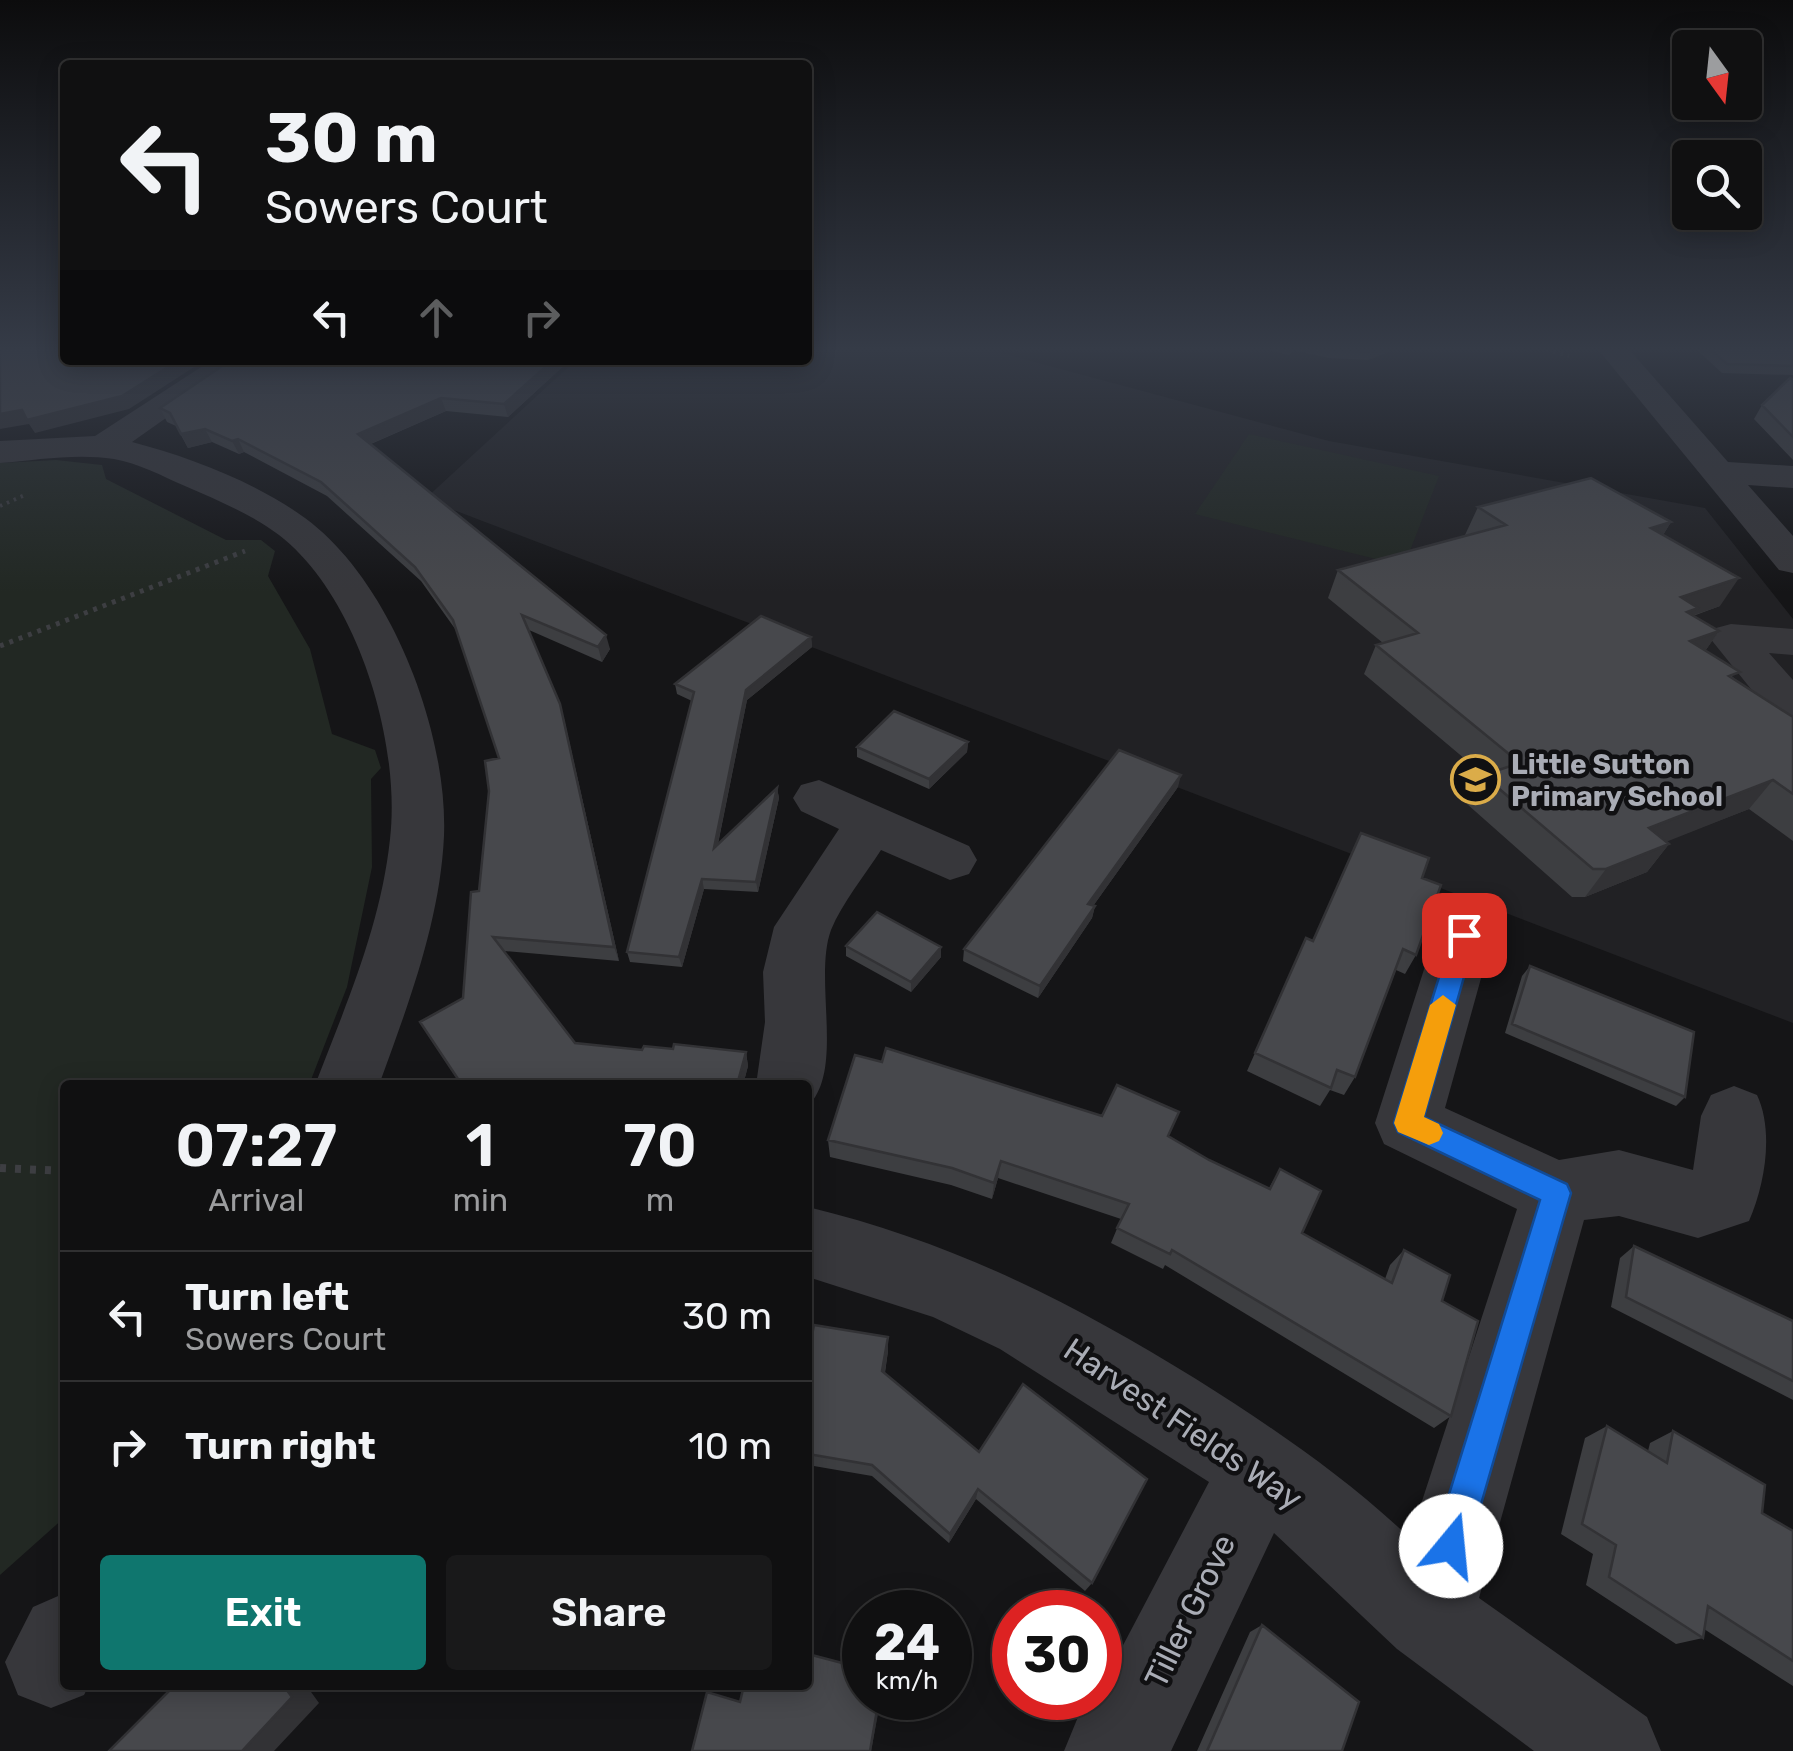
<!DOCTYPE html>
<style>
:root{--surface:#101011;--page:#19191a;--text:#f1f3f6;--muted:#9c9d9f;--line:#303031;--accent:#0f766e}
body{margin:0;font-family:Rubik,sans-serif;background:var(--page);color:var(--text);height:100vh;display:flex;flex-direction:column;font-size:38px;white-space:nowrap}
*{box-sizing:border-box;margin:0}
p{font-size:32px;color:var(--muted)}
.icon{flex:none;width:55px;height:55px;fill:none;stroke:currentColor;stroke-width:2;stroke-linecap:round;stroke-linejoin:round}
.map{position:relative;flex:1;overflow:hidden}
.panel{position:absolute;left:60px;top:1080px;width:752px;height:610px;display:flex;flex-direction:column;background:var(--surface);border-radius:10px;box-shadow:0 5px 25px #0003,0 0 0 2px var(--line)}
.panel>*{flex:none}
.top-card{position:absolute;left:60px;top:60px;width:752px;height:305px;border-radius:10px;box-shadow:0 5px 25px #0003,0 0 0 2px var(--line);background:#101011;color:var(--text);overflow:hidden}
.needle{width:65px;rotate:165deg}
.buttons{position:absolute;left:1672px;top:30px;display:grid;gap:20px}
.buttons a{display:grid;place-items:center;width:90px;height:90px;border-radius:10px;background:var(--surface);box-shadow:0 5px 25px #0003,0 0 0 2px var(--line);font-size:50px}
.speed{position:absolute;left:842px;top:1590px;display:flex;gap:20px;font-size:50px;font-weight:700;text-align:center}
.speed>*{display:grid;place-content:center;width:130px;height:130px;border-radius:50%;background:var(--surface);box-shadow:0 5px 25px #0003,0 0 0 2px var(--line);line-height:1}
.speed small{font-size:25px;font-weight:400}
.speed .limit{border:15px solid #d22;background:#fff;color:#111}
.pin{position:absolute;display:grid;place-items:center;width:85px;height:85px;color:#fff;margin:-42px;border-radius:20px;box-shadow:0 5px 15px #0006}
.me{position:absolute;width:110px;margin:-55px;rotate:17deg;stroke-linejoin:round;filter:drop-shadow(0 0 8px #0008)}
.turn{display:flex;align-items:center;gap:35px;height:210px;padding:0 40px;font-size:45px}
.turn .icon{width:130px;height:130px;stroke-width:2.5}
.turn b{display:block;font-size:70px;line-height:85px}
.lanes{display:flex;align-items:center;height:95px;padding:0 40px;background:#0003;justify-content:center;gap:50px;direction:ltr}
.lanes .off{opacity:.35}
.eta{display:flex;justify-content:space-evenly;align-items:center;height:170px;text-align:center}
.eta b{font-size:60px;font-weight:600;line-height:70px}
.action{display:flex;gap:20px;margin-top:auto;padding:20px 40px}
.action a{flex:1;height:115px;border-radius:10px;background:var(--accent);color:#fff;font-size:40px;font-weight:600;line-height:115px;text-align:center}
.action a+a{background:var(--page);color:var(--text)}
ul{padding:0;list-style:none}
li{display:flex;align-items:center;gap:30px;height:130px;padding:0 40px;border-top:2px solid var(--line)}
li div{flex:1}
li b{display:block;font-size:38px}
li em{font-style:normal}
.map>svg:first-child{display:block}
.built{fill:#212124}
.green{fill:#222823}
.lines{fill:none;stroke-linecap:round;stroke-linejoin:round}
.path-far2{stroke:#3d3e42;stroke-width:4;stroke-dasharray:2.5 5;stroke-linecap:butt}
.path-far1{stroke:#3d3e42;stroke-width:5;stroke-dasharray:4 6;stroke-linecap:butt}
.path{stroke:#3d3e42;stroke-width:8;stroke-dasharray:6 9;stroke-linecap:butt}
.minor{fill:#37373b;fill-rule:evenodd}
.wall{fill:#3d3e41}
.shaded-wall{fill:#323235}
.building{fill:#47484c;stroke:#323235;stroke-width:2.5}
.route{fill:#1a73e8;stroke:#114b97;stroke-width:2.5}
.slow{fill:#f59e0b}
.labels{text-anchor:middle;stroke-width:9;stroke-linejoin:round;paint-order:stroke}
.poi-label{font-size:28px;font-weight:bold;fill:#a9acb5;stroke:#101012;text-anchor:start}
.near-street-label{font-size:32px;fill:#a9acb5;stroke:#101012}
</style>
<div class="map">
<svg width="1793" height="1751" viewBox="0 0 1793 1751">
<rect width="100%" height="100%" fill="#151517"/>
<path class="built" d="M808 347H979L1329 441 1705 508 1793 619V1023L425 499 576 360H808Z"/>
<path class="green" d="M1249 434 1439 476 1404 566 1195 514Z
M56 460 102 465 106 479 226 540H261L275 551 268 576 310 649 332 734 375 750 381 768 371 779 372 867 347 987 309 1085H65V1517L0 1575V463Z"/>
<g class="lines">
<path class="path-far2" d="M1539 347 1569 356
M0 506 25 495"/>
<path class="path-far1" d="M0 646 245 551"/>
<path class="path" d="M0 1168 65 1171"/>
<path class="minor" d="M1596 347H1627L1728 462 1793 466V488L1748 485 1793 536V573L1779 570Z
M212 360H248L132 442C190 457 257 483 305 518 391 581 448 732 444 836 440 922 408 1005 379 1085H315C346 1005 381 925 390 839 401 743 358 596 279 535 251 514 217 500 185 486 162 476 138 463 114 459 76 453 37 460 0 463V441L95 436Z
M1731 624 1793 629V655L1769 653 1793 680V724L1776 720 1709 637 1716 628Z
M819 780 969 846 977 860 969 874 950 880 881 850C865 875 842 903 831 930 813 979 845 1070 808 1106V1085H756L765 1022 763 972 774 927 839 829 801 811 793 798 801 785Z
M1464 912 1484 919 1493 935 1445 1108 1559 1160 1619 1150 1693 1170 1701 1116 1711 1095 1734 1086 1757 1095C1774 1131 1765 1185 1749 1221L1698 1238 1619 1216 1584 1220 1479 1598 1647 1717 1661 1751H1534L1397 1649 1274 1533 1171 1751H1064L1078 1717 1093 1698H1100V1689L1209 1482 1000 1349 933 1317 808 1277V1207C952 1242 1070 1301 1196 1379 1272 1427 1344 1476 1410 1538L1517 1209 1384 1144 1375 1123 1435 935 1444 919Z
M65 1593V1685H89L84 1695 51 1708 18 1695 5 1662 33 1607Z"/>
</g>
<path class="wall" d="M1254 347H1400L1368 360 1329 358 1293 350 1289 355Z
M1694 347H1793V375L1722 373Z
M570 360 508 417 446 411 371 444 610 649 602 662 529 630 564 719 619 961 504 951 575 1043 642 1050 673 1049 746 1052 748 1066 743 1085H461L420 1022 463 998 499 758 458 633 421 581 327 496 244 452 239 454 212 442 188 448 176 426 167 422 160 408Z
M1793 380V460L1754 419 1762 405Z
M1478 507 1671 522 1663 535 1720 606 1693 616 1719 631 1705 651 1735 679 1793 717V841L1749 809 1666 841 1669 844 1647 872 1585 897H1572L1467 804 1484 775 1364 674 1376 645 1383 643 1328 598 1338 570 1467 536 1465 535Z
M811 637 812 647 747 700 718 844 777 788 779 798 758 892 704 889 682 967 630 962 627 952 692 701 677 694 675 684Z
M968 742 967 752 929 789 857 757V747Z
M1178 787 1093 906H1095L1092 918 1038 998 963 961 964 949Z
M1422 878 1416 955 1405 974 1396 970 1355 1077 1344 1095 1330 1090 1320 1106 1247 1071 1306 938 1313 941Z
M846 946 941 957 911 992 846 956Z
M1530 966 1685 1097 1676 1106 1505 1033 1522 976Z
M1169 1137 1209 1160 1269 1188 1280 1169 1302 1233 1385 1279 1390 1265 1404 1250 1442 1301 1451 1416 1434 1428 1165 1265 1163 1269 1111 1243 1121 1219 998 1178 992 1199 951 1185 830 1157 828 1140Z
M1634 1246 1793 1321V1400L1611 1307 1620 1258Z
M888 1337V1351L885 1373 1092 1583 1085 1591 976 1499 949 1543 872 1476 808 1465V1339Z
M1607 1426 1648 1451 1650 1443 1673 1431 1762 1513 1793 1531V1686L1704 1629 1703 1638 1676 1644 1586 1585 1593 1554 1561 1534 1585 1438Z
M1262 1625 1342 1751H1197L1250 1632Z"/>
<path class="shaded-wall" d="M1383 347H1400L1368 360 1371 352Z
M179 360H205L129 409 35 433 29 424 0 429V414L22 410Z
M553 360H570L508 417 504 404Z
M441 398 446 411 363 447 358 434Z
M205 429 212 442 188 448 181 434Z
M238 439 244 452 239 454 232 441Z
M1671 522 1654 550 1651 528Z
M1739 578 1720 606 1694 615 1680 636 1681 597Z
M1719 631 1699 660 1690 641Z
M606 635 610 649 602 662 598 647Z
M811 637 812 647 747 700 715 858 714 848 746 690Z
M560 704 564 719 619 961 614 947Z
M968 742 967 752 929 789V779Z
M1181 775 1178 787 1086 916 1088 904Z
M1773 780 1749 809 1628 857 1649 828Z
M777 788 779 798 758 892 756 882Z
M1669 844 1647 872 1585 897 1606 869Z
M702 879 704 889 682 967 679 957Z
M1095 906 1092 918 1038 998 1040 986Z
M941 947V957L911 992V982Z
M746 1052 748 1066 743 1085H737Z
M1001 1161 998 1178 992 1199 994 1183Z
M888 1337V1351L883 1384 882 1371Z
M978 1489 976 1499 949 1543 950 1534Z
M283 1685H306L319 1703 274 1751H242Z
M879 1698H881L871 1751H870Z"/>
<path class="building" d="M0 347H65V360H179L122 396 27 420 22 410 0 414Z
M1317 347H1383L1371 352 1331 350Z
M1708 347H1793V366L1727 364Z
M231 360H553L504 404 441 398 358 434 606 635 598 647 522 615 560 704 614 947 493 937 575 1043 642 1050 644 1046 673 1049 674 1044 746 1052 737 1085H462L420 1022 463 998 471 892 479 891 489 791 485 761 499 758 453 620 415 567 321 482 238 439 232 441 205 429 181 434 170 413 160 408Z
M1790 378 1793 380V437L1762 405Z
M1591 478 1671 522 1651 528 1739 578 1681 597 1698 608 1687 612 1719 631 1690 641 1740 672 1729 676 1793 717V794L1773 780 1649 828 1669 844 1606 869H1593L1483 775 1520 763 1376 645 1418 633 1338 570 1506 525 1478 507Z
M761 616 811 637 746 690 714 848 777 788 756 882 702 879 679 957 627 952 694 692 675 684Z
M894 711 968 742 929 779 857 747Z
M1119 750 1181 775 1088 904 1095 906 1040 986 964 949Z
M1361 833 1429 858 1422 878 1441 885 1416 955 1403 949 1355 1077 1337 1070 1331 1088 1255 1053 1306 938 1313 941Z
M877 912 941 947 911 982 846 946Z
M1530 966 1694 1032 1685 1097 1512 1024Z
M886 1048 1102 1116 1117 1085 1179 1112 1168 1136 1209 1160 1270 1189 1280 1169 1321 1191 1302 1233 1392 1283 1404 1250 1450 1275 1442 1301 1478 1321 1451 1416 1172 1250 1170 1254 1117 1228 1129 1204 1001 1161 994 1183 952 1168 828 1140 855 1055 882 1062Z
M1634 1246 1793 1321V1381L1626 1297Z
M814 1325 888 1337 882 1371 979 1452 1023 1384 1147 1479 1092 1583 978 1489 950 1534 872 1465 808 1454V1339L811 1340Z
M1607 1426 1667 1463 1673 1431 1765 1485 1762 1513 1793 1531V1661L1708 1606 1703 1638 1609 1577 1616 1545 1582 1524Z
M1262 1625 1359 1702 1342 1751H1207Z
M808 1654 865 1669V1698H879L870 1751H692L707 1692 740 1702 744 1685H808Z
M175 1685H283L292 1697 242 1751H109Z"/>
<linearGradient id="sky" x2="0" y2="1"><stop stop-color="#0c0c0d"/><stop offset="0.59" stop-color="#353b47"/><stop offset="1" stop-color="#353b47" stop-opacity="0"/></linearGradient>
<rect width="1793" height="592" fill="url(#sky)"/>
<path class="route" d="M1464 925 1476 935 1424 1117 1567 1184 1571 1193 1469 1546 1463 1559 1451 1564 1438 1559 1433 1546 1540 1200 1398 1132 1394 1123 1452 935Z"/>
<path class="slow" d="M1443 995 1456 1005 1424 1117 1439 1124 1443 1133 1439 1141 1429 1145 1398 1132 1394 1123 1430 1005Z"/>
<defs>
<symbol id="school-ring" viewBox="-11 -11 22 22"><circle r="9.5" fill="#101012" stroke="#dbac49" stroke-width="1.5"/><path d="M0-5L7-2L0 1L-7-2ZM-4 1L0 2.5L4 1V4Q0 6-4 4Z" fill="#dbac49"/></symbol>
</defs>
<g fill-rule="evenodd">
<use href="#school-ring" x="1448" y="752" width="55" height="55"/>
</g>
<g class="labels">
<g class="poi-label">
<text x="1511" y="774">Little Sutton<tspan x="1511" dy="32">Primary School</tspan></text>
</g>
<g class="near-street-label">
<text transform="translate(1183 1424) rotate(34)" y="11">Harvest Fields Way</text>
<text transform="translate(1190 1611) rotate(-64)" y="11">Tiller Grove</text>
</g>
</g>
</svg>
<div class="buttons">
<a><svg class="needle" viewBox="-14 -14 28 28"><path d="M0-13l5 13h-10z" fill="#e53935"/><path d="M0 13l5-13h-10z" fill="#9c9d9f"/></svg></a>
<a><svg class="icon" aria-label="search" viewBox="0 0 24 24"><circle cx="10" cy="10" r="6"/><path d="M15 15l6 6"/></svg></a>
</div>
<div class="speed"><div>24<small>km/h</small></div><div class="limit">30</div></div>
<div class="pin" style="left:1464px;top:935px;background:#d93025"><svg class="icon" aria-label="arrive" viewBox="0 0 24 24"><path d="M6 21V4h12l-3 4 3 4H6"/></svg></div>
<svg class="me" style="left:1451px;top:1546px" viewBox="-20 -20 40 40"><circle r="19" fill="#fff"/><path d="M0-13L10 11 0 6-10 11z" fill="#1a73e8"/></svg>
<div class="top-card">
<div class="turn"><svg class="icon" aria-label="left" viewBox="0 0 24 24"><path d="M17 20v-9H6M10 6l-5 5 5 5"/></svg><div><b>30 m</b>Sowers Court</div></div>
<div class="lanes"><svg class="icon" aria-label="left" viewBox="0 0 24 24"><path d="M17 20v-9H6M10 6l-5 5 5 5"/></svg><svg class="icon off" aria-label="ahead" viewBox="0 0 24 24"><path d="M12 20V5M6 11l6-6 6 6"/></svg><svg class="icon off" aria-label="right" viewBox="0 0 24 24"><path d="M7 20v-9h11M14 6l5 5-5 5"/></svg></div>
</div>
<section class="panel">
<div class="eta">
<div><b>07:27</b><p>Arrival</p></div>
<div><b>1</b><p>min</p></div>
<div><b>70</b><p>m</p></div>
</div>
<ul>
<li><svg class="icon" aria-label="left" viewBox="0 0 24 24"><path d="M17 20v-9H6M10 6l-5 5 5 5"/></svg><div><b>Turn left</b><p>Sowers Court</p></div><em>30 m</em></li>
<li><svg class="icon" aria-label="right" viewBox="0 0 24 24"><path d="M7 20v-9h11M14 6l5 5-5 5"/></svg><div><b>Turn right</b></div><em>10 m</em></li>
</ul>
<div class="action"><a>Exit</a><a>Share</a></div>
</section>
</div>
